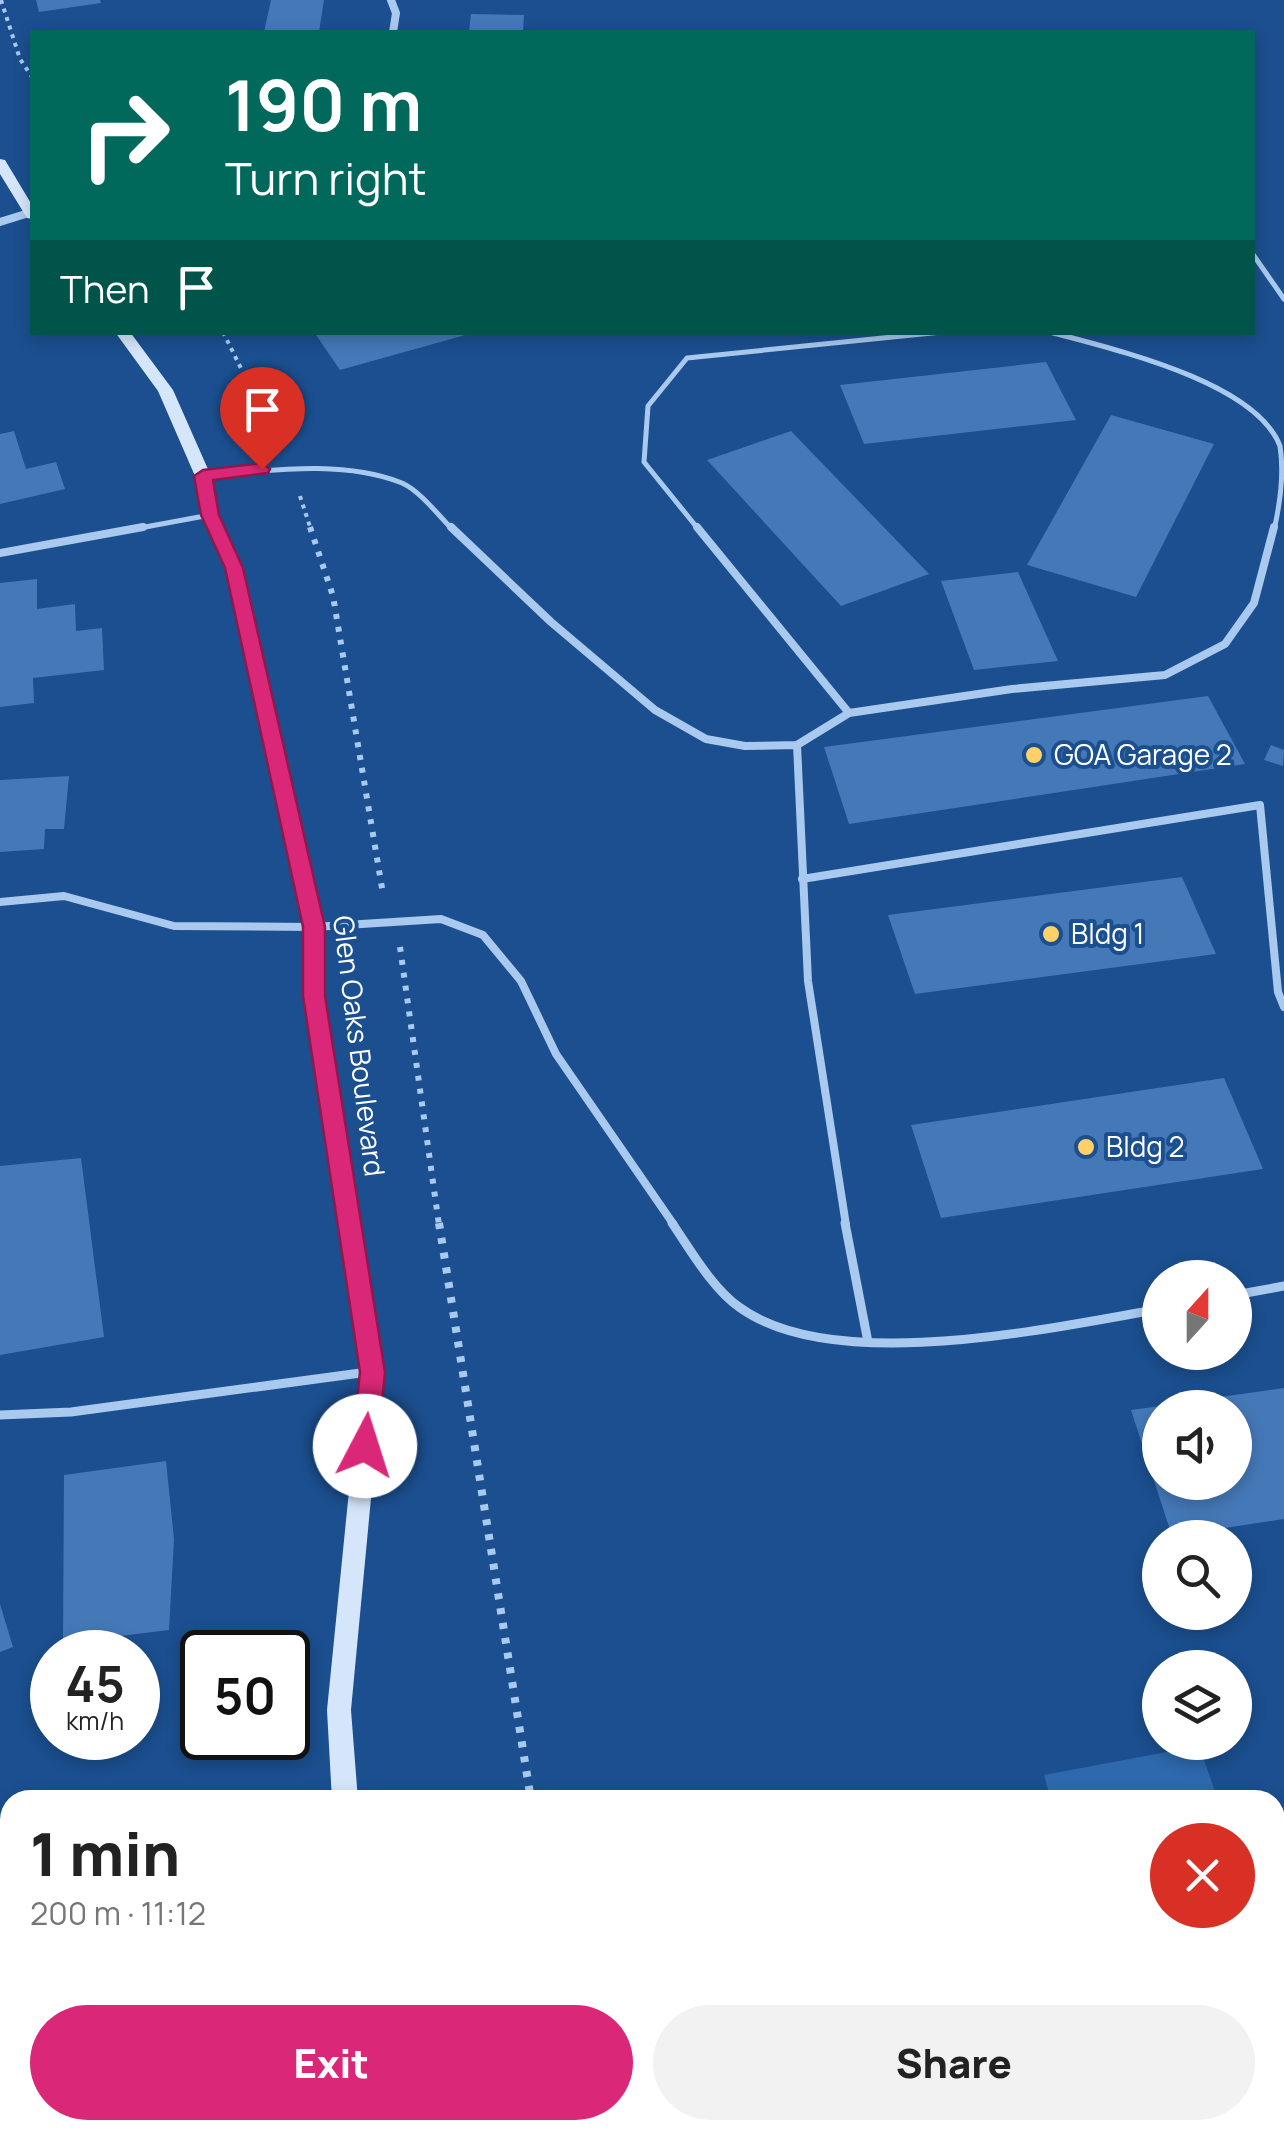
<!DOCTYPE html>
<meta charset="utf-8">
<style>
:root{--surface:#fff;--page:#f2f2f2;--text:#222;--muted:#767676;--accent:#db2777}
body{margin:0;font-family:Manrope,sans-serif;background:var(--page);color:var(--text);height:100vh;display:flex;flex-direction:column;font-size:38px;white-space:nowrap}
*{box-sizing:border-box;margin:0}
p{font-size:32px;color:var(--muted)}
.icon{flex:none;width:55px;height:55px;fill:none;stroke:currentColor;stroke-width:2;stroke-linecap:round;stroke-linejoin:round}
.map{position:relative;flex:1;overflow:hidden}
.details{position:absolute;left:0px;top:1790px;width:1285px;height:350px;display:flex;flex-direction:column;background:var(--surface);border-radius:30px 30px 0 0;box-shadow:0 5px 15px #0003}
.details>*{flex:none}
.top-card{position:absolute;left:30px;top:30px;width:1225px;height:305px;border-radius:0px;box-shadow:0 5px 15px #0003;background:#00695c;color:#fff;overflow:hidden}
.needle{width:65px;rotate:21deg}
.controls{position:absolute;left:1142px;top:1260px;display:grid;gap:20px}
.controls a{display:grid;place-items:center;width:110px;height:110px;border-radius:50%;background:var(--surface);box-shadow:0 5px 15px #0003;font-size:50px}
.speed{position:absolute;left:30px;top:1630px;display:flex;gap:20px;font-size:50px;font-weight:700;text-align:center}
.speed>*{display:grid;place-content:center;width:130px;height:130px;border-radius:50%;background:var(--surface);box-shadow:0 5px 15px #0003;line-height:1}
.speed small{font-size:25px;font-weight:400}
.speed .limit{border:5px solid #111;border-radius:15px;background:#fff;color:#111}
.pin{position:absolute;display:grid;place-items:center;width:85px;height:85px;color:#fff;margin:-102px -42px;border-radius:50% 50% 50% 0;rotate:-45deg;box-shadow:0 0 10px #0007}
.pin .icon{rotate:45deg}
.me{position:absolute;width:110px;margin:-55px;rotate:5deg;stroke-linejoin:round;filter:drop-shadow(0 0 8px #0008)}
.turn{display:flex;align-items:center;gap:35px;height:210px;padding:0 30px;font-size:45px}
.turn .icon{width:130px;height:130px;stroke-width:2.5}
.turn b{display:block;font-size:70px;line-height:85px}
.then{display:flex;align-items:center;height:95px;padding:0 30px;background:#0003;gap:20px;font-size:38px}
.round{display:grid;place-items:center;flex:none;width:105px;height:105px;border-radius:52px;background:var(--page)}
.headline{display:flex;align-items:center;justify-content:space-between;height:170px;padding:0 30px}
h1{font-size:60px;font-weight:800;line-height:75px}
.primary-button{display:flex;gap:20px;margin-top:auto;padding:20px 30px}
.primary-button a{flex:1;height:115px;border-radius:60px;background:var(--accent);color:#fff;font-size:40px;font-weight:800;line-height:115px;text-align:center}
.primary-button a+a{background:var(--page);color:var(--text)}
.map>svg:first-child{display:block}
.green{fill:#2e69ad}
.building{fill:#4478b7}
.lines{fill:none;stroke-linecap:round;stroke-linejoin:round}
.path-far2{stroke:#a9c9ee;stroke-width:4;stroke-dasharray:4 5;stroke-linecap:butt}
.path-far1{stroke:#a9c9ee;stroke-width:6;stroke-dasharray:5 8;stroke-linecap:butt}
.path{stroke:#a9c9ee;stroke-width:8;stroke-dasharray:6 9;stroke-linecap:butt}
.lane-far2{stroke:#a9c9ee;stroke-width:5}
.lane-far1{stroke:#a9c9ee;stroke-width:8}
.lane{stroke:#a9c9ee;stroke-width:9}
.street{stroke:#a9c9ee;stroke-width:8}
.secondary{fill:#d6e6fa;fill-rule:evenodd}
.route{fill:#db2777;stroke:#8e194d;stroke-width:2.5}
.poi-dot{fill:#ffd166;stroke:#1b4f8f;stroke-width:4}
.labels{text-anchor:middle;stroke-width:8;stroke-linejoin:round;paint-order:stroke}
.poi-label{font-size:28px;fill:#fff;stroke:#1b4f8f;text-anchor:start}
.street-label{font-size:28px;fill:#fff;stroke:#1b4f8f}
</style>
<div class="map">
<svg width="1284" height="2140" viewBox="0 0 1284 2140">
<rect width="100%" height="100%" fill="#1b4f8f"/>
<path class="green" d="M1199 1746 1218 1800H1051L1044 1775Z
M1275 1961 1284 1986V2108L1275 2110Z"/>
<path class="building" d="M36 0H100L101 3 39 12Z
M271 0H324L319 32H264Z
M471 14 524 15 523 32H469Z
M314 332H469V334L340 370Z
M1046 362 1076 420 864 444 840 385Z
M1111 415 1214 444 1136 597 1027 565Z
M14 431 26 469 56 462 65 489 0 504V434Z
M791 431 929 574 841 606 707 460Z
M1018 572 1058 661 974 670 941 581Z
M37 579V609L75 604 76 631 102 628 104 670 33 678 34 703 0 707V583Z
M1208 696 1245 764 849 824 824 747Z
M1271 745 1284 750 1283 766 1264 760Z
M69 776 64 829H45L44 849 0 852V780Z
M1182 877 1216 954 915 994 888 915Z
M1224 1078 1263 1169 941 1218 911 1125Z
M81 1158 104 1337 0 1355V1166Z
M1284 1388V1519L1172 1536 1131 1410 1160 1406V1482H1235V1408L1162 1405Z
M166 1461 174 1539 169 1630 63 1643 64 1475Z
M0 1604 13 1647 0 1652Z
M33 2130H161L159 2140H31Z"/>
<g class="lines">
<path class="path-far2" d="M1 0 20 59 32 77
M223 332 278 443
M300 496 311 530"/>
<path class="path-far1" d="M310 527 333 596 383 894
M400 947 439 1225"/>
<path class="path" d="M439 1223 531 1800
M571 2130V2140"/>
<path class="lane-far2" d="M1252 253 1284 299
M1050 332C1112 349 1255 381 1280 446 1284 472 1280 504 1274 530
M203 476C266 471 341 459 402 483 420 491 439 516 453 530
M129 530 210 515
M699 530 644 462 648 406 687 358 942 332"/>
<path class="lane-far1" d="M451 527 551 622 655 710 706 739 745 746 797 745 849 713
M697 527 849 713 1012 689 1165 675 1225 644 1254 603 1274 527
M0 553 143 527
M797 745 808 981 846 1225
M802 879 1260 805 1278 992 1284 1007
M0 902 64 896 174 926 314 927 441 919 483 935 521 981 556 1054 674 1225"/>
<path class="lane" d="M672 1223C690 1249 712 1288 739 1307 834 1376 1050 1328 1160 1309
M845 1223 868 1342
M1235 1295 1284 1286
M0 1415 71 1412 368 1372
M213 2140 215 2130"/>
<path class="street" d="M391 0 396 13 393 32
M0 222 32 212"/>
<path class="secondary" d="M0 159 5 160 32 205V219L27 218 0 174Z
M115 332H130L173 390 211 476 218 515 242 568 323 927 324 996 383 1371 351 1710 358 1800H332L327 1710 361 1371 304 996 305 927 226 568 202 515 195 476 158 391Z
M352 2130H380V2140H352Z"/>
</g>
<path class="route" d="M262 463 270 469 268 473 213 480 219 515 243 568 325 927V996L385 1372 378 1446 374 1455 365 1458 356 1455 352 1446 360 1372 303 996V927L225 568 201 515 194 476 203 470Z"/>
<g class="poi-dot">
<circle cx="1034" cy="755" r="10"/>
<circle cx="1051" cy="934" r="10"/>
<circle cx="1086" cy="1147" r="10"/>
</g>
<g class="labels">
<g class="poi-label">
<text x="1054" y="765">GOA Garage 2</text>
<text x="1071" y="944">Bldg 1</text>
<text x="1106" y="1157">Bldg 2</text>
</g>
<g class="street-label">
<text transform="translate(359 1046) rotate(83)" y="10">Glen Oaks Boulevard</text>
</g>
</g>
</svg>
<div class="controls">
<a><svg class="needle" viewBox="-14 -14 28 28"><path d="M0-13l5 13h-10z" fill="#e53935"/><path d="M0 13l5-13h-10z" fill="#767676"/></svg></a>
<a><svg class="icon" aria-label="sound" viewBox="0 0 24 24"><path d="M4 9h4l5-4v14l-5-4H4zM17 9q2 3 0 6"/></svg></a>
<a><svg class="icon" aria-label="search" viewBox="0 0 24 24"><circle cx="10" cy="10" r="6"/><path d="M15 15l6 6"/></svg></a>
<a><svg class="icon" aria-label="layers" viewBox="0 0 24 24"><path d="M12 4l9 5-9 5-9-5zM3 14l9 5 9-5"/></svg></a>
</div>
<div class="speed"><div>45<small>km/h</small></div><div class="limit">50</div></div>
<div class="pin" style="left:262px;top:469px;background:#d93025"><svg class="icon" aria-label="arrive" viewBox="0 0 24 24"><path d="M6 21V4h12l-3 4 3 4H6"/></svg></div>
<svg class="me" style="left:365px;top:1446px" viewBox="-20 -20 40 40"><circle r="19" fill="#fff"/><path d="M0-13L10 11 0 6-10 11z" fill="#db2777"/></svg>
<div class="top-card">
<div class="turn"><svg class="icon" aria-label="right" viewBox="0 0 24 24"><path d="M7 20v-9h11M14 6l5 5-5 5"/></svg><div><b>190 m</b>Turn right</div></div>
<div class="then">Then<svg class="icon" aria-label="arrive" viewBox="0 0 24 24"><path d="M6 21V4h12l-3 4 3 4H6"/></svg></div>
</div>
<section class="details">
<div class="headline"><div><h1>1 min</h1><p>200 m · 11:12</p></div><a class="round" style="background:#d93025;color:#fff"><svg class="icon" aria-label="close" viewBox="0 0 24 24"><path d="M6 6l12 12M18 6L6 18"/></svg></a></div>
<div class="primary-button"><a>Exit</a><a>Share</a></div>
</section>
</div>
